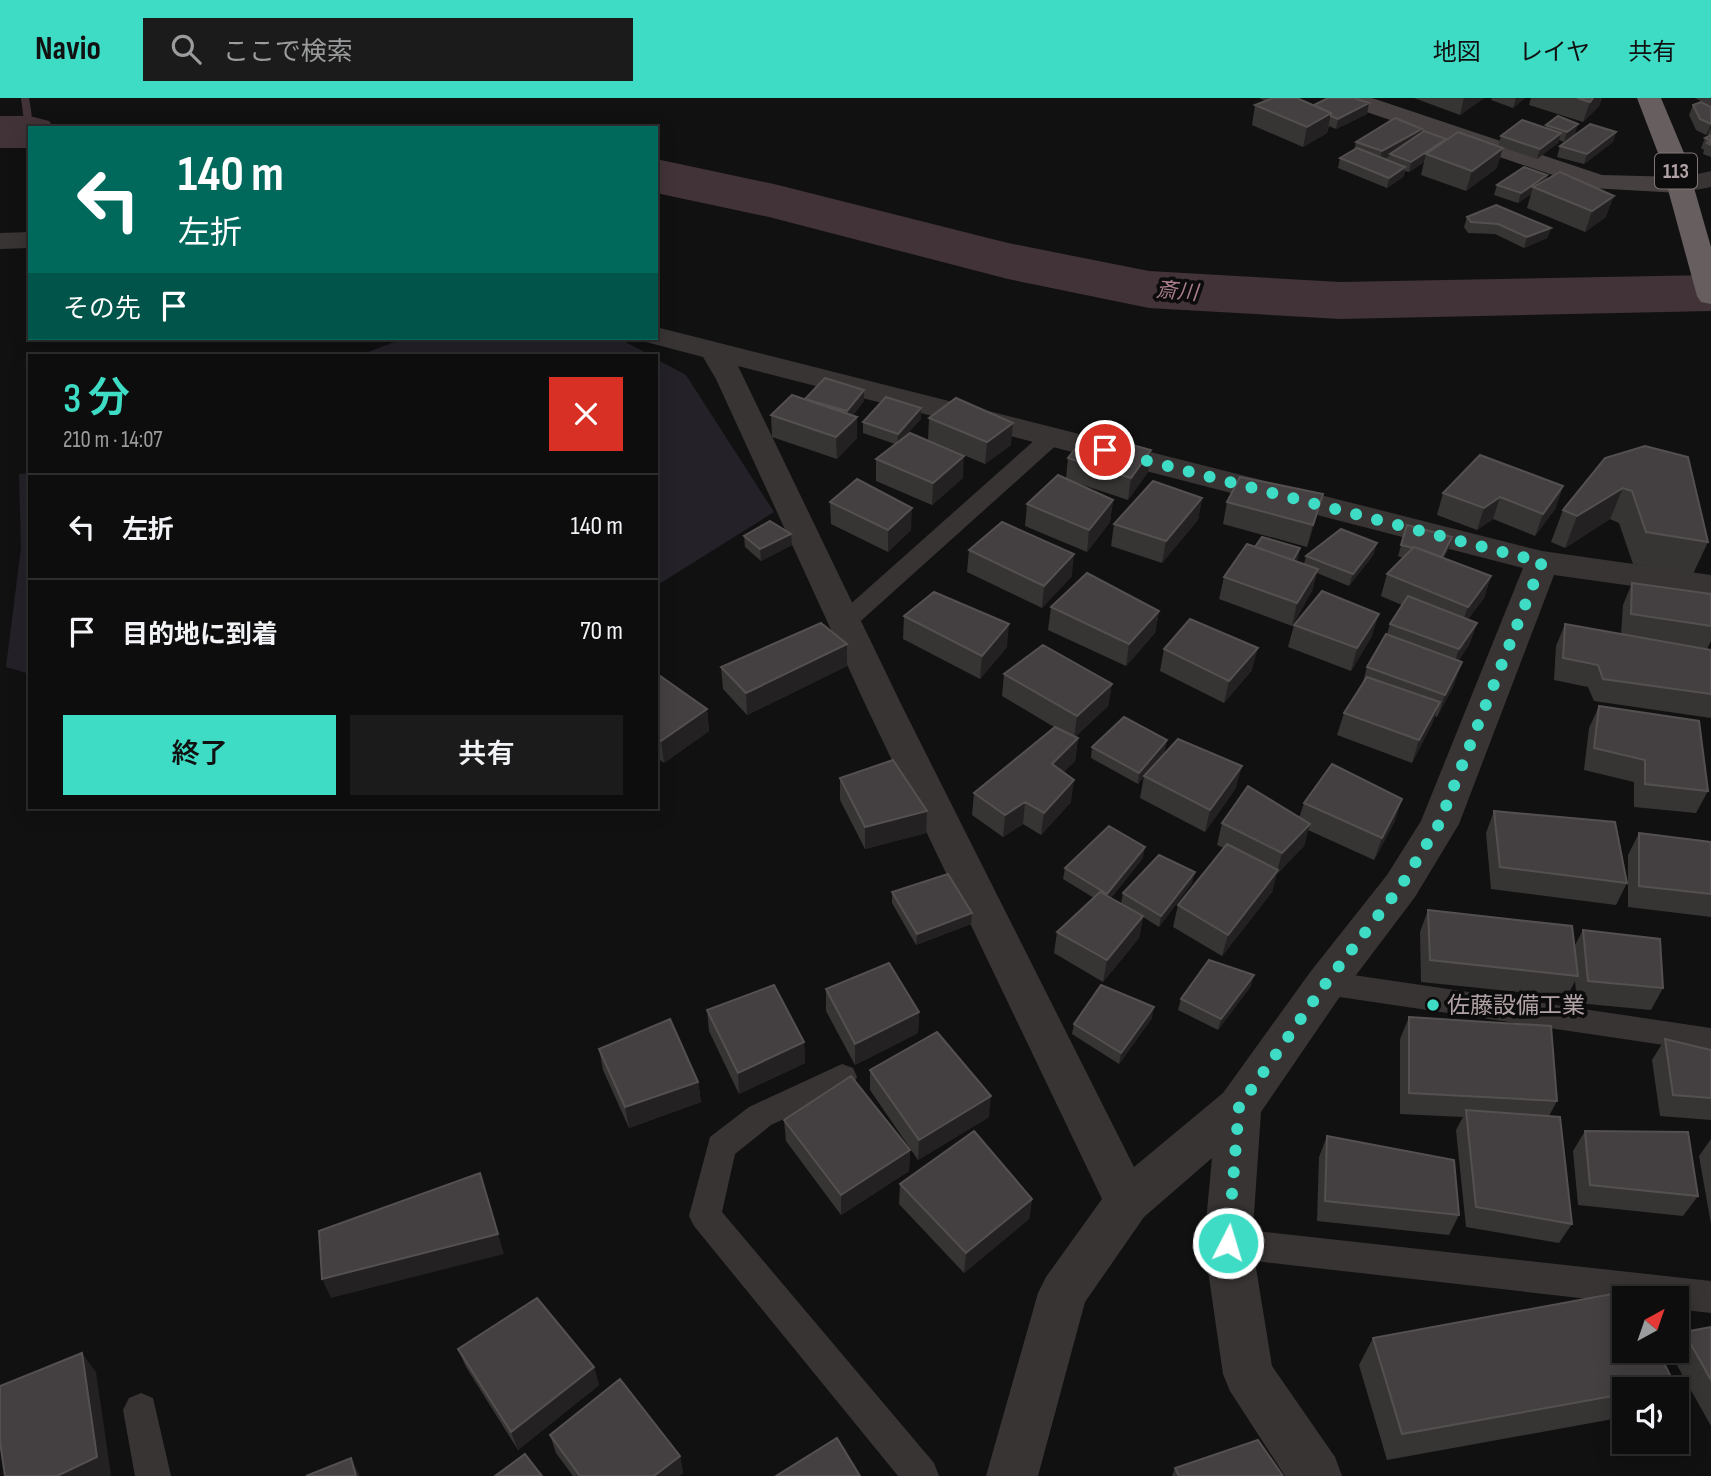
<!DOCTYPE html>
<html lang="ja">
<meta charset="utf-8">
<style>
:root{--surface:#0e0d0d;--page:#1c1b1b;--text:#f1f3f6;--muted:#9b9c9d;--line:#2e2d2e;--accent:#3edcc5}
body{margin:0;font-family:"Sofia Sans Condensed","Noto Sans JP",sans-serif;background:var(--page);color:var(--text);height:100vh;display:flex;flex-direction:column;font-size:26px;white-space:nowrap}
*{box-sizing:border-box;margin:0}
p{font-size:23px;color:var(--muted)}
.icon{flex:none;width:38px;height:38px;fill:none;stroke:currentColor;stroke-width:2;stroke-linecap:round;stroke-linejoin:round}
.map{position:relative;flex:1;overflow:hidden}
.drawer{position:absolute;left:28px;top:256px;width:630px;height:455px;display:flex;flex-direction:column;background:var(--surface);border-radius:0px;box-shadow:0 4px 18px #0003,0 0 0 2px var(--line)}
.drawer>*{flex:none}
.guide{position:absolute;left:28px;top:28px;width:630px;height:214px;border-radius:0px;box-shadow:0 4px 18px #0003,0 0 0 2px var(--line);background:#00695c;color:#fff;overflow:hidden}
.needle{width:46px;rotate:40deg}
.controls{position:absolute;left:1612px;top:1188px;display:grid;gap:14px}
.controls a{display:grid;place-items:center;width:77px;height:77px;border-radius:0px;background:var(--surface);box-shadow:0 4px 18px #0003,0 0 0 2px var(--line);font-size:35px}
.pin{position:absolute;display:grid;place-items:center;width:60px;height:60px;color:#fff;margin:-30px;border:4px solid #fff;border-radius:50%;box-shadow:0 2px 7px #0007}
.me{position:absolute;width:77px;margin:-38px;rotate:5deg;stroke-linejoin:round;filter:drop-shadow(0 0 5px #0008)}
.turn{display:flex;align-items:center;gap:24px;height:147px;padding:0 35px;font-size:32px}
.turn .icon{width:91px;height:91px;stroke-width:2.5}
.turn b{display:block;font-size:49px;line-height:60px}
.then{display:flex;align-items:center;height:66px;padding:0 35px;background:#0003;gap:14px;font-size:26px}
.round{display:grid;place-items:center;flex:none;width:74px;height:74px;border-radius:0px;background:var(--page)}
.head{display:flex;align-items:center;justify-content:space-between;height:119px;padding:0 35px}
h1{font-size:42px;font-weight:600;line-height:52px;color:var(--accent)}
.primary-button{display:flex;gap:14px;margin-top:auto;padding:14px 35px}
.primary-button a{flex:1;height:80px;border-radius:0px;background:var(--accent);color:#111;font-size:28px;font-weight:600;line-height:80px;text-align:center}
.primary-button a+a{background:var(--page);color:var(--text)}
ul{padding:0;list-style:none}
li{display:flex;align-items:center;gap:21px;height:105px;padding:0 35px;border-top:2px solid var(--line)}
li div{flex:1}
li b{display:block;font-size:26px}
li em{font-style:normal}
header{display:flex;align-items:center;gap:42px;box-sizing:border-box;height:98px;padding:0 35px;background:var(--accent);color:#111}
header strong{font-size:33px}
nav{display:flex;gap:38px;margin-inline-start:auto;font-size:24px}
.search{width:490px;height:63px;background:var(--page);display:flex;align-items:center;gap:18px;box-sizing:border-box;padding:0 24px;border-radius:0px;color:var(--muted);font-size:26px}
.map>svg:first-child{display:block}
.green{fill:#242129}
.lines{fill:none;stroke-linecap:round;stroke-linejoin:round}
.stream{fill:#423338;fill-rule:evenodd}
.river{fill:#423338;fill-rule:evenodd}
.lane{fill:#383434;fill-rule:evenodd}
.street{fill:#383434;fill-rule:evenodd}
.secondary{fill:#464041;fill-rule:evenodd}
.highway{fill:#675f5f;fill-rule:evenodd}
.wall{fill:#373434}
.shaded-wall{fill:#232121}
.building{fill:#444041;stroke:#555050;stroke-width:2}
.route{stroke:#3edcc5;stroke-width:12;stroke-dasharray:0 21.6}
.poi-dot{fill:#3edcc5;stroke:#0d0c0c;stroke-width:2.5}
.labels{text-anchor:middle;stroke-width:7;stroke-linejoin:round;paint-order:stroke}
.shield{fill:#0d0c0c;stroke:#807677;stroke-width:2}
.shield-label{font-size:21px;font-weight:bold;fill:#b1a3a5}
.far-water-label{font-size:21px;font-style:italic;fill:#a97d8c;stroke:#0d0c0c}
.poi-label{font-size:23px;fill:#b1a3a5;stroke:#0d0c0c;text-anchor:start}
</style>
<header>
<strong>Navio</strong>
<div class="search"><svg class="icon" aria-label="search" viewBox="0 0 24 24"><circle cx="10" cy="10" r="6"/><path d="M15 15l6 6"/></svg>ここで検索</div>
<nav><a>地図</a><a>レイヤ</a><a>共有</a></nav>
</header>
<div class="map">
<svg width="1711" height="1378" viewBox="0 0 1711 1378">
<rect width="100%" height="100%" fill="#121111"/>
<path class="green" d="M405 240H618L650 257H360Z
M656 261 686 277 774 414 656 488Z
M30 375V576L6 569 21 450 19 376Z"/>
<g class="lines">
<path class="stream" d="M21 0H29C31 13 36 29 24 37L19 34 24 23Z"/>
<path class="river" d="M0 18H30L49 23 54 30H30V50H0Z
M656 61 774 86 1008 145 1149 173 1340 184 1711 177V213L1340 221 1149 210 1008 181 769 119 656 95Z"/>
<path class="lane" d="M1053 332 1061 333 1064 338 1061 343 853 530H837L833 524 837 518 1045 333Z
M1326 873 1711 930V954L1326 897 1316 893 1311 885 1316 877Z
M842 966 853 970 857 979 853 988 771 1027 735 1056 722 1114 934 1365 939 1378H898L694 1128 689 1118 710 1039 749 1009Z
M1228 1130 1711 1183V1215L1676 1211V1200H1624V1205L1228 1160 1216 1156 1212 1145 1216 1134Z
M141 1295 153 1300 171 1378H135L123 1312 129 1300Z"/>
<path class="street" d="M1711 73V89L1680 95 1671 92 1667 87 1671 82Z
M30 134V150L0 151V135Z
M656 229 1542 453 1711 477V499L1554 477 1459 726 1415 799 1341 897 1261 1014 1252 1145 1272 1268 1335 1359 1342 1378H1285L1230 1293 1223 1276 1204 1145 1212 1060 1144 1119 1085 1204 1038 1378H986L1038 1195 1046 1179 1102 1101 866 608 716 281 703 259 646 244 643 240H656ZM738 268 1523 470 1421 723 1387 777 1311 873 1223 995 1134 1069 902 608Z"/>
<path class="secondary" d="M1337 0H1372L1602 77 1680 79 1689 82 1693 87 1689 92 1680 95 1591 90 1340 5Z"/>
<path class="highway" d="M1637 0H1661L1684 55 1711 149V206L1701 204 1697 198 1658 55Z"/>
</g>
<path class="wall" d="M1259 0H1297L1314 7 1367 16 1336 31 1329 28 1327 35 1303 49 1252 27 1255 7 1266 3Z
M1414 0H1484L1460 17Z
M1492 0H1525L1513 10 1491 2Z
M1531 0H1602L1599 8 1583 24 1529 7Z
M1695 0H1711V8Z
M1693 7 1711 9V59L1703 56 1704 52 1701 50 1705 40 1708 39V36L1706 37 1696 32 1689 17Z
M1546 27 1575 36 1564 44 1559 42 1558 45 1537 61 1498 48 1501 38 1545 30Z
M1422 31 1420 36 1446 41 1445 43 1497 70 1466 93 1421 77 1424 64 1409 74 1405 73 1403 79 1387 90 1338 70 1340 60 1354 52 1356 44Z
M1616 34 1613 44 1584 66 1557 59 1560 48Z
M1547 77 1546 82 1606 119 1585 134 1527 110 1531 96 1518 105 1494 97 1497 87Z
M1467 119 1551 130 1547 140 1524 150 1495 136 1468 135 1464 129Z
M864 292V303L853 317 857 340 837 361 772 339 771 317 805 301Z
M921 310V321L906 337 963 380 932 407 876 383V361L895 346 863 335V324Z
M929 320 1011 347 985 366 928 342Z
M1151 352 1148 374 1128 402 1077 385 1113 402 1110 424 1087 454 1025 428 1027 406 1066 380 1068 360Z
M1605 360 1708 444 1693 476 1633 466 1619 425 1610 421 1565 450 1551 444 1563 412Z
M1563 388 1555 411 1535 438 1493 421 1477 432 1437 417 1443 395Z
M1323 396 1307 449 1223 426 1227 404Z
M1202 400 1198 422 1162 465 1111 448 1114 426Z
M830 404 911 432 888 454 831 426Z
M1407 427 1449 450 1443 460 1491 478 1484 500 1468 521 1477 525 1469 547 1458 563 1454 587 1437 619 1435 618 1432 626 1412 665 1337 637 1344 615 1362 587 1367 569 1387 536 1390 526 1402 507 1381 498 1387 476 1403 460 1398 458Z
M791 436 792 447 761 463 745 449 744 438Z
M969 452 1072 478 1042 510 967 474Z
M1374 456 1349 488 1317 475 1312 493 1292 528 1219 501 1224 479 1298 461 1296 464 1304 466 1306 458Z
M1632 485 1711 496V543L1707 551 1692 549 1711 552V620L1594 603 1588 589 1554 582 1556 548 1565 526 1621 536 1623 507Z
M1051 509 1159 513 1155 535 1126 568 1048 532Z
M904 518 1007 549 980 581 903 541Z
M1294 527 1372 538 1351 573 1288 549Z
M847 546V568L747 617 723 591 721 569Z
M1164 551 1252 572 1224 605 1160 573Z
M656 575 707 611 709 633 664 665 656 659Z
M1004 576 1112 586 1108 608 1075 639 1078 640 1075 663 1063 674 1071 704 1041 737 1023 726 1003 739 972 717 974 695 1054 629 1002 598Z
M1599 608 1708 693 1696 715 1634 709V684L1584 672 1589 630Z
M1092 649 1165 653 1149 672 1236 690 1205 734 1140 700 1144 678 1138 686 1091 660Z
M840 680 926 735 865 751 840 702Z
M1304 705 1395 723 1374 762 1308 732 1304 748 1276 777 1272 794 1222 858 1173 829 1178 807 1224 750 1217 747 1222 725 1299 720Z
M1494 713 1627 785 1616 807 1491 791 1486 735Z
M1639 735 1711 744V819L1628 809V757Z
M1143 760 1111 800 1121 806 1123 795 1192 785 1159 829 1143 819 1139 840 1103 884 1054 855 1057 834 1094 800 1063 781 1065 770Z
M892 794 971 826 916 847 892 805Z
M1428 812 1574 849 1583 832 1663 890 1651 912 1577 905 1575 883 1567 899 1421 884 1420 834Z
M1251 888 1218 932 1178 912 1181 901Z
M826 891 919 914 918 935 855 967 826 913Z
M707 912 804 944 805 965 739 996 709 933Z
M1409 919 1557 1003 1549 1018 1572 1126 1559 1145 1466 1129 1456 1032 1463 1019 1400 1016V941Z
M1152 920 1119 966 1072 936 1074 926Z
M1665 941 1711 952V1022L1660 1018 1652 962Z
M599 951 698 984 701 1004 629 1030 603 972Z
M870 972 989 1019 918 1062 870 992Z
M784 1022 910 1052 909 1073 841 1117 786 1043Z
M1585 1033 1698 1098 1683 1118 1578 1107 1573 1053Z
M1327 1038 1459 1117 1449 1137 1317 1123 1319 1059Z
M1711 1041V1126L1699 1058Z
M900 1086 1032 1101 1029 1121 964 1175 899 1106Z
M1711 1229V1328L1669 1253H1676V1244L1684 1234Z
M1373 1240 1675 1287 1671 1292H1624V1319L1387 1362 1359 1267Z
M458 1251 594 1269 599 1287 518 1352 466 1269Z
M550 1337 680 1358 683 1375 679 1378H573L556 1355Z
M1175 1370 1179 1378H1172Z"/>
<path class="shaded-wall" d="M1464 0H1484L1460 17Z
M1516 0H1525L1513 10Z
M1593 0H1602L1599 8 1583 24 1590 4Z
M1369 5 1367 16 1336 31 1338 21Z
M1331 15 1327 35 1303 49 1307 29Z
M1578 26 1575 36 1564 44 1567 34Z
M1711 26V30L1708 36 1706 37Z
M1422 31 1419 41 1379 64 1382 53Z
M1616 34 1613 44 1584 66 1587 56Z
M1561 35 1558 45 1537 61 1540 51Z
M1446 41 1443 51 1426 56 1424 64 1409 74 1411 64Z
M1503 50 1497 70 1466 93 1472 73Z
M1405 69 1403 79 1387 90 1389 80Z
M1547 77 1544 87 1533 89 1531 96 1518 105 1521 95Z
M1614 98 1606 119 1585 134 1592 113Z
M1551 130 1547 140 1524 150 1527 139Z
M864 292V303L847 324V313Z
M921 310V321L897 347 898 336Z
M857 319V340L837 361 836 339Z
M1013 325 1011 347 985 366 987 344Z
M1151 352 1148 374 1128 402 1131 380Z
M964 358 963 380 932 407 933 385Z
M1563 388 1555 411 1535 438 1543 416Z
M1623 390 1610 421 1565 450 1577 418Z
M1323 396 1317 418 1307 449 1313 427Z
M1500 399 1493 421 1477 432 1484 410Z
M1202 400 1198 422 1162 465 1166 443Z
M1113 402 1110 424 1087 454 1089 432Z
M912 410 911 432 888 454V432Z
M791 436 792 447 761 463 760 451Z
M1452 439 1449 450 1439 470 1442 459Z
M1377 445 1374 456 1349 488 1353 476Z
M1300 450 1298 461 1287 479 1290 467Z
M1074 456 1072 478 1042 510 1044 488Z
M1318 471 1312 493 1292 528 1297 505Z
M1491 478 1484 500 1460 531 1468 509Z
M1159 513 1155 535 1126 568 1129 546Z
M1379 516 1372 538 1351 573 1357 550Z
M1477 525 1469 547 1452 573 1459 551Z
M1009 526 1007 549 980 581 982 558Z
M847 546V568L747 617 746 595Z
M1258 550 1252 572 1224 605 1229 583Z
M1462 564 1454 587 1437 619 1445 597Z
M1112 586 1108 608 1074 640 1077 618Z
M1440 604 1432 626 1412 665 1419 642Z
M707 611 709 633 664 665 661 643Z
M1078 640 1075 663 1050 688 1052 666Z
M1167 642 1165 653 1138 686 1139 675Z
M1242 668 1236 690 1205 734 1210 712Z
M1074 682 1071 704 1041 737 1044 715Z
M1402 701 1395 723 1374 762 1382 740Z
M1025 704 1023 726 1003 739 1005 717Z
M927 713 926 735 865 751V729Z
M1310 726 1304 748 1276 777 1282 755Z
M1145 749 1143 760 1105 807 1107 796Z
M1278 772 1272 794 1222 858 1228 837Z
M1195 774 1192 785 1159 829 1161 818Z
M972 815 971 826 916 847 917 836Z
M1143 818 1139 840 1103 884 1107 862Z
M1254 877 1251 888 1218 932 1221 921Z
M1154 909 1152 920 1119 966 1121 955Z
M919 914 918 935 855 967V946Z
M804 944 805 965 739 996 738 975Z
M698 984 701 1004 629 1030 625 1009Z
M991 998 989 1019 918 1062 919 1042Z
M910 1052 909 1073 841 1117V1097Z
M480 1075 504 1156 331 1200 322 1181Z
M1032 1101 1029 1121 964 1175 966 1155Z
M82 1255 96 1274 111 1377 109 1378H57Z
M594 1269 599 1287 518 1352 511 1334Z
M680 1358 683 1375 679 1378H654Z
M351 1360 360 1378H356Z"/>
<path class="building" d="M1273 0H1297L1331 15 1307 29 1255 7Z
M1328 0H1354L1369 5 1338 21 1331 18V15L1314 7Z
M1577 0H1593L1590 4Z
M1701 4 1711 9V26L1700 21 1693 7Z
M1558 18 1578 26 1567 34 1546 27Z
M1395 20 1422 31 1382 53 1356 44Z
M1522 22 1561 35 1540 51 1501 38Z
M1590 26 1616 34 1587 56 1560 48Z
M1424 33 1446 41 1411 64 1390 56Z
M1458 34 1503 50 1472 73 1426 56Z
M1711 37V47L1707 45 1711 43 1705 40Z
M1357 50 1405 69 1389 80 1340 60Z
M1524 69 1547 77 1521 95 1497 87Z
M1560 74 1614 98 1592 113 1533 89Z
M1496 107 1551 130 1527 139 1498 126 1471 124 1467 119Z
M825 280 864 292 847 313 805 301Z
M792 297 857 319 836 339 771 317Z
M886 299 921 310 898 336 863 324Z
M956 300 1013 325 987 344 929 320Z
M910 335 964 358 933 385 876 361Z
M1088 335 1151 352 1131 380 1068 360Z
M1645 348 1688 359 1708 444 1646 434 1632 393 1623 390 1577 418 1563 412 1605 360Z
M1480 357 1563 388 1543 416 1500 399 1484 410 1443 395Z
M1058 377 1113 402 1089 432 1027 406Z
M1240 379 1323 396 1313 427 1227 404Z
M857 381 912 410 888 432 830 404Z
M1153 383 1202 400 1166 443 1114 426Z
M770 423 791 436 760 451 744 438Z
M1002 424 1074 456 1044 488 969 452Z
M1407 427 1452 439 1442 459 1414 449 1413 450 1401 447Z
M1341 431 1377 445 1353 476 1306 458Z
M1262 439 1300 450 1293 462 1255 449Z
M1247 446 1318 471 1297 505 1224 479Z
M1414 449 1491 478 1468 509 1387 476Z
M1087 475 1159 513 1129 546 1051 509Z
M1632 485 1711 496V528L1631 516Z
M1322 493 1379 516 1357 550 1294 527Z
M934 494 1009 526 982 558 904 518Z
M1408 498 1477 525 1459 551 1390 526Z
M1190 521 1258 550 1229 583 1164 551Z
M821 525 847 546 746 595 721 569Z
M1565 526 1711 552V596L1603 581 1598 567 1563 560Z
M1386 536 1462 564 1445 597 1367 569Z
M1043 547 1112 586 1077 618 1004 576Z
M656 575 707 611 661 643 656 639Z
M1367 579 1440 604 1419 642 1344 615Z
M1599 608 1699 623 1708 693 1645 686V662L1594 650Z
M1124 619 1167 642 1139 675 1092 649Z
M1055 629 1078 640 1052 666 1074 682 1044 715 1025 704 1005 717 974 695Z
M1178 641 1242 668 1210 712 1144 678Z
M893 662 927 713 865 729 840 680Z
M1332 666 1402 701 1382 740 1304 705Z
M1248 688 1310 726 1282 755 1222 725Z
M1494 713 1615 724 1627 785 1500 769Z
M1109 728 1145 749 1107 796 1065 770Z
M1639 735 1711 744V796L1639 788Z
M1227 746 1278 772 1228 837 1178 807Z
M1159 757 1195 774 1161 818 1123 795Z
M948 776 972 815 917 836 892 794Z
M1100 794 1143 818 1107 862 1057 834Z
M1428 812 1572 828 1578 878 1430 862Z
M1583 832 1660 841 1663 890 1588 883Z
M1209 862 1254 877 1221 921 1181 901Z
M889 865 919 914 855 946 826 891Z
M774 887 804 944 738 975 707 912Z
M1101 887 1154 909 1121 955 1074 926Z
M1409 919 1551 928 1557 1003 1409 995Z
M670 921 698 984 625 1009 599 951Z
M937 934 991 998 919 1042 870 972Z
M1665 941 1711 952V1000L1673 997Z
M851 978 910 1052 841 1097 784 1022Z
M1466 1012 1560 1019 1572 1126 1476 1109Z
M974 1033 1032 1101 966 1155 900 1086Z
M1585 1033 1688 1034 1698 1098 1590 1087Z
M1327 1038 1454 1062 1459 1117 1325 1103Z
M480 1075 498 1136 322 1181 319 1133Z
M1628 1193 1632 1200H1624V1253H1658L1675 1287 1650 1292H1624V1296L1402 1336 1373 1240Z
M537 1200 594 1269 511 1334 458 1251Z
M1711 1229V1282L1684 1234Z
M82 1255 97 1359 57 1378H5L0 1344V1288Z
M620 1281 680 1358 654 1378H580L550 1337Z
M837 1340 860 1378H776Z
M1258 1342 1283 1378H1179L1175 1370Z
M525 1356 542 1378H495Z
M351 1360 356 1378H306Z"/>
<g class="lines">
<path class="route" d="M1105 352 1542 464 1439 726 1401 788 1326 885 1239 1009 1228 1145"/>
</g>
<circle class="poi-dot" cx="1433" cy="907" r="7"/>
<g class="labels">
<rect class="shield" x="1655" y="55.5" width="42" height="35" rx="5"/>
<g class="shield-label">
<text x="1676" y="80">113</text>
</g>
<g class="far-water-label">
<text transform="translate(1177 193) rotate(5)" y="7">斎川</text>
</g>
<g class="poi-label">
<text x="1447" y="915">佐藤設備工業</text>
</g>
</g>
</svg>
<div class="controls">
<a><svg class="needle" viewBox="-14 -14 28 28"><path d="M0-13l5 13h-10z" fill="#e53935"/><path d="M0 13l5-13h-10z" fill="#9b9c9d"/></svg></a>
<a><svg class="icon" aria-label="sound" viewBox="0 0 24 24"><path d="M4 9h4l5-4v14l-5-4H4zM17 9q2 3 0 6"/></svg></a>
</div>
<div class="pin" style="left:1105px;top:352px;background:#d93025"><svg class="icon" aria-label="arrive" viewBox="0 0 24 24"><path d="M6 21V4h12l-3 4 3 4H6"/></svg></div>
<svg class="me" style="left:1228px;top:1145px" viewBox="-20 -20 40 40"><circle r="17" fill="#3edcc5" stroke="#fff" stroke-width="3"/><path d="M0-11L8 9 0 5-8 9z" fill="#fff"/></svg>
<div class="guide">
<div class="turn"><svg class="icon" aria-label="left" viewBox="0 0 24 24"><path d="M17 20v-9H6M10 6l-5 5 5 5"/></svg><div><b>140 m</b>左折</div></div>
<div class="then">その先<svg class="icon" aria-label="arrive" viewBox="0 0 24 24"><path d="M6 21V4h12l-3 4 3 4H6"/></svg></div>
</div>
<section class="drawer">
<div class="head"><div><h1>3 分</h1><p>210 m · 14:07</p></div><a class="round" style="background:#d93025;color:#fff"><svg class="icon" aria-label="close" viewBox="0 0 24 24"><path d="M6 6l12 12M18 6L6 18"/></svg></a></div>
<ul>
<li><svg class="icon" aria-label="left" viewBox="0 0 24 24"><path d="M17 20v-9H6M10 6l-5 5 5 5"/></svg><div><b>左折</b></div><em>140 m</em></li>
<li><svg class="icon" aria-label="arrive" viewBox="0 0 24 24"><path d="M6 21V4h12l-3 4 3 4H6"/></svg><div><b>目的地に到着</b></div><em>70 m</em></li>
</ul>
<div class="primary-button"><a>終了</a><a>共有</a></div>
</section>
</div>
